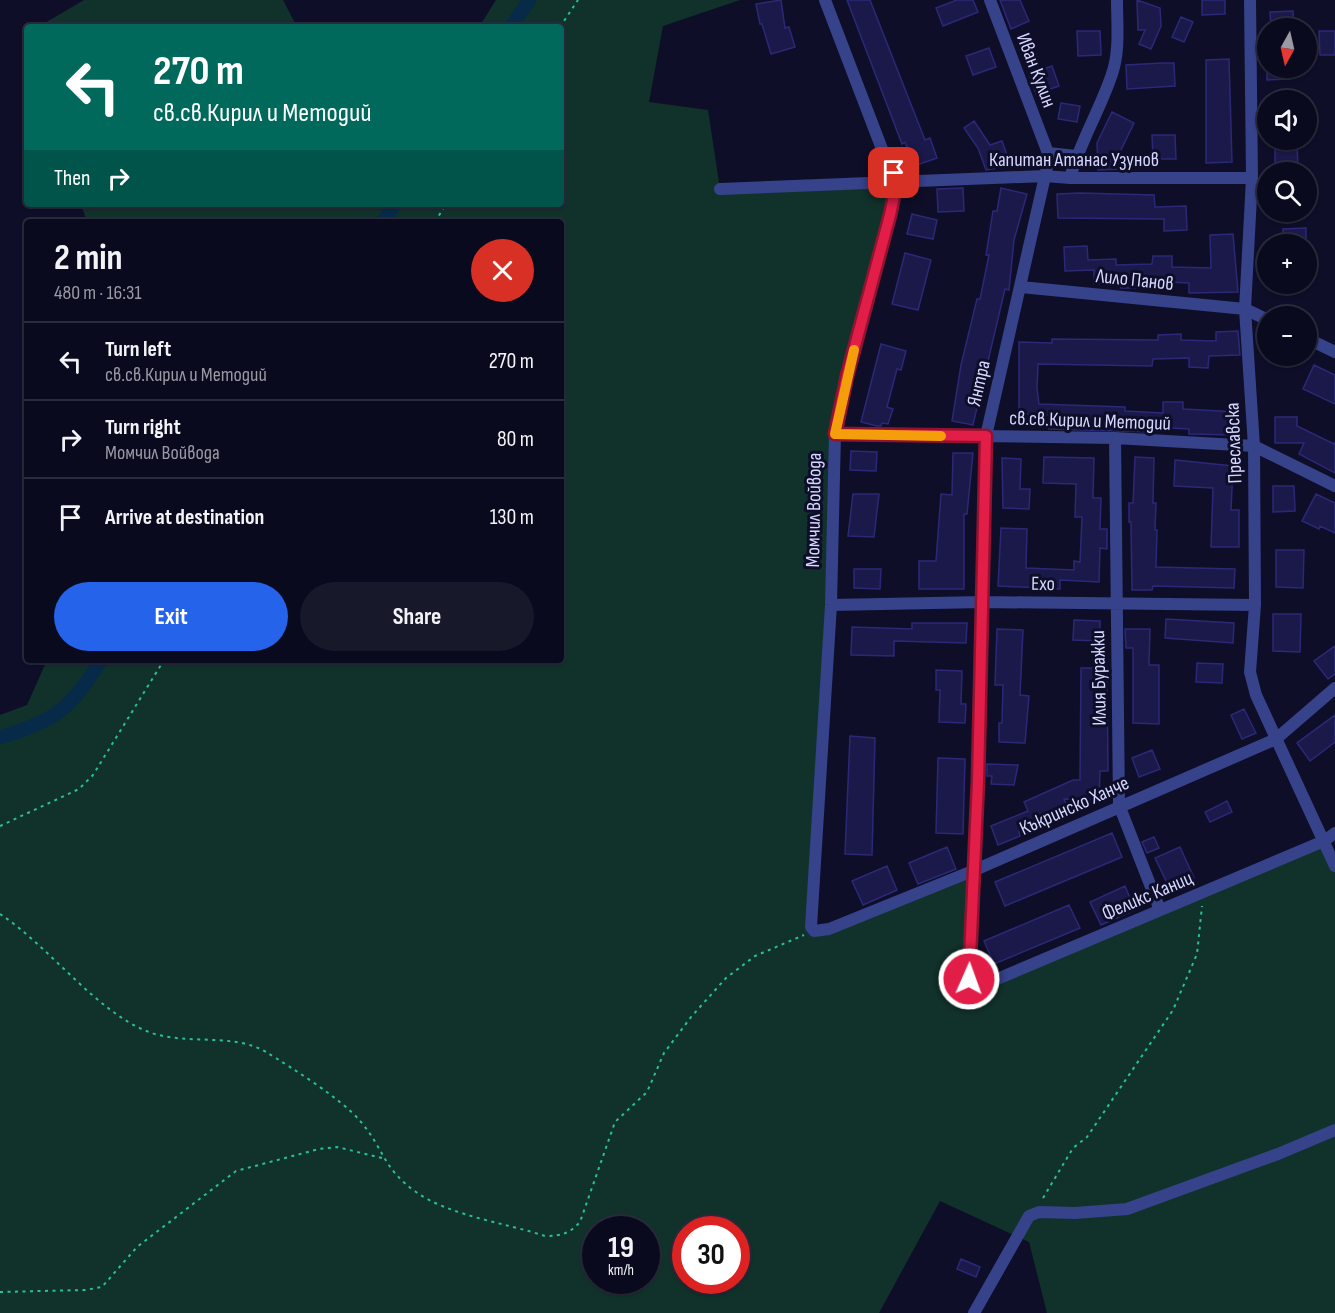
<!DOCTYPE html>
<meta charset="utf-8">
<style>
:root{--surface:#0a0a1e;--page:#18182b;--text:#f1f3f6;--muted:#999aa4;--line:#2a2b3c;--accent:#2563eb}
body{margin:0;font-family:"Sofia Sans Condensed",sans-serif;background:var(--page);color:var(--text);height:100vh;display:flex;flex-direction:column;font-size:22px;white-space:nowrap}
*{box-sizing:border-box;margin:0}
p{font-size:20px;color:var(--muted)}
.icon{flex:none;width:33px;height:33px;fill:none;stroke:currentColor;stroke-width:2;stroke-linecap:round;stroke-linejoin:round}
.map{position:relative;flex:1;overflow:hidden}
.drawer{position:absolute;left:24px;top:219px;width:540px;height:444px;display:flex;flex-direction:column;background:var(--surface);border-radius:6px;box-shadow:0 2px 4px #0004,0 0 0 2px var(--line)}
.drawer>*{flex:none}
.hud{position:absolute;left:24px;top:24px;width:540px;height:183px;border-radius:6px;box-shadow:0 2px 4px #0004,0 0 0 2px var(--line);background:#00695c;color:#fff;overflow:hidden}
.needle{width:39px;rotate:188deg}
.tools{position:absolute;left:1257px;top:18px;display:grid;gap:12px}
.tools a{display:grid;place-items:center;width:60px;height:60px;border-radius:50%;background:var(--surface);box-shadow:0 2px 4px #0004,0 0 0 2px var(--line);font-size:30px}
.speed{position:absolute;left:582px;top:1216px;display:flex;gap:12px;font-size:30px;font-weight:700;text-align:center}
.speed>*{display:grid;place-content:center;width:78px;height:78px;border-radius:50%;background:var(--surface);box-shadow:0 2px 4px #0004,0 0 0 2px var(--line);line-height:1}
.speed small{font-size:15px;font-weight:400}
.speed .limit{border:9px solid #d22;background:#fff;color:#111}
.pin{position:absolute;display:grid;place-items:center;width:51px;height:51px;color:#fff;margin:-26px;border-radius:12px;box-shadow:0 3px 9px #0006}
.me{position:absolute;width:66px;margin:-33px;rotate:2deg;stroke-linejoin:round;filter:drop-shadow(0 0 4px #0008)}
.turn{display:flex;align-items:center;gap:21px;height:126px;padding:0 30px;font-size:27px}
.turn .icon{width:78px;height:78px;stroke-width:2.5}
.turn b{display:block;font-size:42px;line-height:51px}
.then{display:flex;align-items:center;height:57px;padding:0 30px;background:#0003;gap:12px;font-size:22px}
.round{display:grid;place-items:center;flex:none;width:63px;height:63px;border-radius:32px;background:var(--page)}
.summary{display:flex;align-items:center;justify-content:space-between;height:102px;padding:0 30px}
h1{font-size:36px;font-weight:700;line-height:45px}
.button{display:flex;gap:12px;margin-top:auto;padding:12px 30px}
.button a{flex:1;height:69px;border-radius:36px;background:var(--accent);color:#fff;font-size:24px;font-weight:700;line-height:69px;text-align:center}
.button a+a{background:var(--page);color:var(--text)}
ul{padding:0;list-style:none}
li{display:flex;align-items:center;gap:18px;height:78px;padding:0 30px;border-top:2px solid var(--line)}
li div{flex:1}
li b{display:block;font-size:22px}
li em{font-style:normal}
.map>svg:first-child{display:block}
.green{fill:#11322b;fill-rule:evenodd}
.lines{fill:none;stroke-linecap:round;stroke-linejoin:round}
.canal{stroke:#072a48;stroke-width:14}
.building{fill:#1a194a;stroke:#2b2977;stroke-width:1.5}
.path{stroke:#28c09c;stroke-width:2;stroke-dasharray:3 4.5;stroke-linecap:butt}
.minor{stroke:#36428a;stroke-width:12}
.route-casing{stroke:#92132f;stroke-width:15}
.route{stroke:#e11d48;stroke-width:10}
.slow{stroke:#f59e0b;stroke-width:10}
.labels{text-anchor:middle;stroke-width:6;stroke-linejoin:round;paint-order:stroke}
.street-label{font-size:20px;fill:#d5d7ff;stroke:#0e0e28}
</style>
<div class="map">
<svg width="1335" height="1313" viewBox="0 0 1335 1313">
<rect width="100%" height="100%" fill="#0e0e28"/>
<path class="green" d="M84 0H283L297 27H38Z
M496 0H740L663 26 649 102 708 110 720 189 895 183 840 406 815 931 975 870 972 984 1324 841 1335 866V1313H1047L1029 1242 940 1201 879 1313H0V715L27 705 47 660H561V222H87L81 204H561V27H479ZM596 1230H646V1281H596ZM686 1230H736V1281H686Z"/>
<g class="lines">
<path class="canal" d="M511 27 529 0
M383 222 395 204
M0 737C55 722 71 708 101 660"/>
</g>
<path class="building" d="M781 0 785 28 789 27 795 47 771 54 762 24H760L756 4Z
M847 0H870L925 140 930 138 937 158 914 166 905 142 902 144Z
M957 0H973L978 12 943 26 936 8Z
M1000 0H1020L1029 21 1011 29Z
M1137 0 1160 8 1161 26 1151 49 1139 44 1145 30H1138Z
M1202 0H1225V14L1202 15Z
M1293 11 1294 28H1271L1270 12Z
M1181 17 1193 22 1184 42 1172 37Z
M1077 31H1100L1101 55 1078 56Z
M1319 31H1335V55H1320Z
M989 48 996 67 973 75 966 56Z
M1229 59 1232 162 1206 163V60Z
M1162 63H1174L1175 86 1127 89 1126 65Z
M1052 66 1059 86 1036 94 1029 74Z
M1267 68H1290V79L1267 80Z
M1061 103 1080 106 1077 122 1058 119Z
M1112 112 1134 123 1121 150V169L1098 170 1097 143Z
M974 121 990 145 1002 141 1011 166 986 170 978 148 964 128Z
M1152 135H1175L1176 159H1153Z
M1275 140H1297L1298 172H1275Z
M963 188 964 211 938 212 937 189Z
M1001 188 1027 194 1014 240 1009 290 1005 289 973 425 952 421 961 365 977 299H980L989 255H986L993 211H997Z
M1080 193 1154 195 1155 207 1186 206 1187 230 1164 231V219L1058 218 1057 194Z
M912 214 937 220 933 239 907 234Z
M1306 228V244H1283V229Z
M1233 234 1238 292 1189 293V283L1143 281 1144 288H1121L1120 283 1094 284V270L1065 271 1064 247 1087 246 1088 260 1116 259V265L1152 264 1153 256H1172V267L1211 268 1210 235Z
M905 253 931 260 918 310 892 304Z
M1238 331 1240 355 1209 356 1208 368 1189 367V358L1153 359 1152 366 1038 364 1037 388 1039 404 1125 407V411L1163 413V402H1183V409L1238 412 1237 435 1189 434V429L1153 427V432L1049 429V415L1019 414V342L1052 343V339L1158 340V335L1181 334V340L1216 341V332Z
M881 344 906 351 901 370 897 369 887 407 893 409 888 424 882 423 881 426H877L861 422Z
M1314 365 1335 375V404L1303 389Z
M1275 417H1297V426L1334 444 1335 442V473L1299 454 1304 443H1275Z
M851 451 877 452 876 471 850 470Z
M953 453H973L967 514H964V589H919V561H936L941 494 952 495Z
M1044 457 1094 458 1093 498H1101L1100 529H1107V549L1100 548 1099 582 1060 580V589L998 586 1001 528 1027 529 1026 568 1074 570V561L1080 562 1082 517H1075L1076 484 1043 483Z
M1135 457 1154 458 1153 503H1156L1155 530H1157L1156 567 1235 569 1234 588 1153 586 1152 590H1132L1131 522H1129V503H1133Z
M1002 458 1021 459 1020 489H1030L1029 509 1003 508Z
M1175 460 1233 466 1231 510H1239V547H1211L1213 488 1174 486Z
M1273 486H1294L1295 511 1273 512Z
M853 494H879L874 537 848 536Z
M1316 494 1335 503V533L1320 526 1319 529 1302 521Z
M1276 550H1304L1303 588 1276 587Z
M854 569H881L880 589 854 588Z
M1273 614H1301L1300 652 1273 651Z
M1166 619 1234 623 1233 643 1165 638Z
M1074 620 1100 621V641L1073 640Z
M912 623H967L966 643 894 641V656L851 655 852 627 912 629Z
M997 629 1023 630 1020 695 1029 696 1025 743 999 742V723H1002L1003 685H995Z
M1125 629H1150L1149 665H1159V724L1133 723V648H1126Z
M1335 646V674L1328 679 1314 661Z
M1197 663 1223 664 1222 683 1196 682Z
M1081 668H1107L1108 771H1100L1099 800 1064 799 1069 810 1019 832 1020 836 998 845 991 826 1028 811 1024 802 1073 780H1080Z
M936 670 962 671 961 704H966L965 723 939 722 940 690H936Z
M1244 709 1256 733 1242 739 1231 715Z
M1335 715V742L1310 761 1297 743Z
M850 736 875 738 872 855 845 854Z
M1152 750 1160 769 1139 777 1132 758Z
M938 758 965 759 963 834 936 833Z
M987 764 1018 765 1014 785 991 784 992 776H987Z
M1227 801 1232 812 1210 822 1205 812Z
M1112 833 1122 857 1005 906 995 882Z
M1154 837 1159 848 1147 853 1142 842Z
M947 847 956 869 918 884 909 863Z
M1180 847 1194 878 1170 889 1155 858Z
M887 866 897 890 863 905 852 881Z
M1125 886 1135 910 1101 925 1090 902Z
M1069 905 1080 928 994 964 984 941Z
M961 1259 980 1267 976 1277 957 1269Z"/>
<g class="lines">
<path class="path" d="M560 27 578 0
M435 222 446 204
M0 826 79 789 93 775 164 660
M0 914C49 946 97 1013 149 1032 186 1046 232 1032 266 1052 292 1068 342 1099 361 1122 384 1149 383 1169 416 1192 450 1216 506 1223 545 1236 561 1236 569 1234 580 1222L615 1122 647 1092 664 1053 691 1017 726 978 755 956 804 935
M1043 1198 1073 1148 1087 1137 1173 1010 1197 954 1202 906
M0 1292 85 1290 102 1287 137 1247 236 1171 319 1149 337 1147 382 1158"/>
<path class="minor" d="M825 0 895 183 890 215 847 376 835 434 831 605 811 927 814 931 829 929 975 870 1276 739 1335 688
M990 0 1048 153V163L986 436 975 870 969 979 972 984 990 982 1324 841 1335 833
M1250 0 1252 178 1245 309 1254 446 1255 605 1250 672 1256 695 1335 866
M1048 153 1076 156
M1070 178C1080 142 1100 110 1112 74 1120 51 1117 24 1117 0
M720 189 1045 176 1070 178H1252
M1021 287 1245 309 1268 320
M1306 338 1335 352
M835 434 1115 438 1254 446 1335 486
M1115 438 1119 805 1160 910
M831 605 983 602 1255 605
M974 1313 1029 1216 1039 1212 1075 1213 1127 1209 1278 1154 1335 1130"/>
</g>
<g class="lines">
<defs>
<path id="route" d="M894 173 895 191 890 215 847 376 835 434 986 436 978 781 969 979"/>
</defs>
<use href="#route" class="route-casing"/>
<use href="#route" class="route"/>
<path class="slow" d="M854 350 835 434 941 436"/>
</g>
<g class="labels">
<g class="street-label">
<text transform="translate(1037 70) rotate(69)" y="7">Иван Кулин</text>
<text x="1074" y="166">Капитан Атанас Узунов</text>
<text transform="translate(1135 279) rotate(6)" y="7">Лило Панов</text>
<text transform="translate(978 383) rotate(-77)" y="7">Янтра</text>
<text transform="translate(1090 420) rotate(2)" y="7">св.св.Кирил и Методий</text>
<text transform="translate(1233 443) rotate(-92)" y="7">Преславска</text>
<text transform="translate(813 510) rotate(-89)" y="7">Момчил Войвода</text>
<text transform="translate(1043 583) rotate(1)" y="7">Ехо</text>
<text transform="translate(1098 678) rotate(-91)" y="7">Илия Буражки</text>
<text transform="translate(1074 805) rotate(-24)" y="7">Къкринско Ханче</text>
<text transform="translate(1147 895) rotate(-23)" y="7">Феликс Каниц</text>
</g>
</g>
</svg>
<div class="tools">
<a><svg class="needle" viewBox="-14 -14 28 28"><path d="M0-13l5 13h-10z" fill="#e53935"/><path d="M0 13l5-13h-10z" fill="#999aa4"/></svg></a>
<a><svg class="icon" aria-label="sound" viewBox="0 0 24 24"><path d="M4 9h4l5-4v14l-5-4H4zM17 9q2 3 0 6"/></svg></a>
<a><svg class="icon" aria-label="search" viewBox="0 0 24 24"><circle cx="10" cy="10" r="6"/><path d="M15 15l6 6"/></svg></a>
<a>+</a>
<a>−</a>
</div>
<div class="speed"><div>19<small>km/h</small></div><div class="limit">30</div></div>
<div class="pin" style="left:894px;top:173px;background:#d93025"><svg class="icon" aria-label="arrive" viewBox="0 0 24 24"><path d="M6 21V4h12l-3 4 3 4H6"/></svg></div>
<svg class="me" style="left:969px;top:979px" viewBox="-20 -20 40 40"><circle r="17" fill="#e11d48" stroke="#fff" stroke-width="3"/><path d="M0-11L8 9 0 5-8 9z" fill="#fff"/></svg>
<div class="hud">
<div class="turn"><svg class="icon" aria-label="left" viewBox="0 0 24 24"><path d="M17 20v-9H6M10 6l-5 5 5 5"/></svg><div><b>270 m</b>св.св.Кирил и Методий</div></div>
<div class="then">Then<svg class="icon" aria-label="right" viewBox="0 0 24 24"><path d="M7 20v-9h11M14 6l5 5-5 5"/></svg></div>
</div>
<section class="drawer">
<div class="summary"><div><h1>2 min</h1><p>480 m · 16:31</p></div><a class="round" style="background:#d93025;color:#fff"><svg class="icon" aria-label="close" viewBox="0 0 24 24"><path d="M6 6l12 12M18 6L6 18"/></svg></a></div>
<ul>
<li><svg class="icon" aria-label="left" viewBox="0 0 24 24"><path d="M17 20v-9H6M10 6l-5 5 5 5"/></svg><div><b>Turn left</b><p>св.св.Кирил и Методий</p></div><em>270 m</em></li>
<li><svg class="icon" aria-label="right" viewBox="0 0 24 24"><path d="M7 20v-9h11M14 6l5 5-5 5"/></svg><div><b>Turn right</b><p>Момчил Войвода</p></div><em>80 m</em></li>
<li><svg class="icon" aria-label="arrive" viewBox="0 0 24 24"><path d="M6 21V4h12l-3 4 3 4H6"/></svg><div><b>Arrive at destination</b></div><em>130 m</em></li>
</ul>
<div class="button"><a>Exit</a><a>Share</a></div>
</section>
</div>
